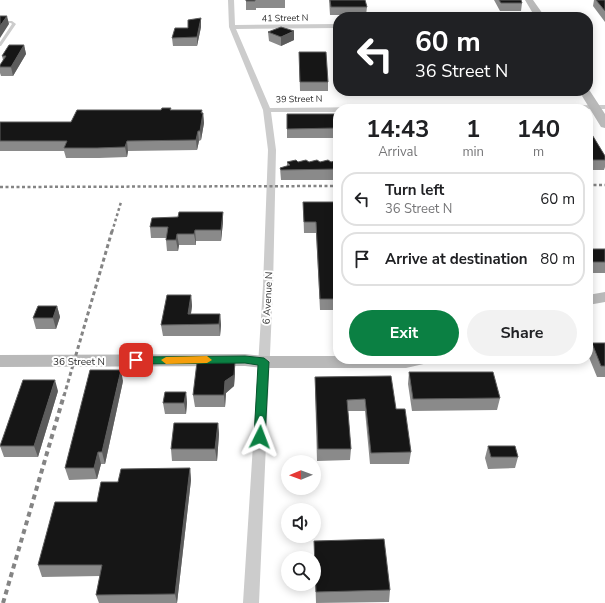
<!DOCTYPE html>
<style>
:root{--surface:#fff;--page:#f2f2f2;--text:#202124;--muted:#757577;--line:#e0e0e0;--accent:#0b8043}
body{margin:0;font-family:"Nunito Sans",sans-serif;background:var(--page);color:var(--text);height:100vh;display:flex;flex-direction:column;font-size:15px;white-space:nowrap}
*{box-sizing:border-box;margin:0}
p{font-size:13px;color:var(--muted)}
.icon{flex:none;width:22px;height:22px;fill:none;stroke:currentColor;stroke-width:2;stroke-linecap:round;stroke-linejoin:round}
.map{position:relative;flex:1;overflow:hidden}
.side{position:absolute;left:333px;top:104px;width:260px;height:260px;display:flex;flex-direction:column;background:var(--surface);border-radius:16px;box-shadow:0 2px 10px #0003}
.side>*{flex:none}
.top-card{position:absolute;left:333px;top:12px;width:260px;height:84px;border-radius:16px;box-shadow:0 2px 10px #0003;background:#202124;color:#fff;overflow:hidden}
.needle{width:26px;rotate:269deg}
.tools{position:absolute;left:281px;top:455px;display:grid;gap:8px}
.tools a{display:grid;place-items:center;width:40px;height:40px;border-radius:50%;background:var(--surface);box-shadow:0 2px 10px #0003;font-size:20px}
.pin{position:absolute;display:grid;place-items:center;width:34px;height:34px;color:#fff;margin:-17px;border-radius:8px;box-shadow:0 2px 6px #0006}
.me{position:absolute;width:44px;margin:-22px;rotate:3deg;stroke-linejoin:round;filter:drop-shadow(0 0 3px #0008)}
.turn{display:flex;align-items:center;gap:14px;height:84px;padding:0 16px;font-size:18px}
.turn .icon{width:52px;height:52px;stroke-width:2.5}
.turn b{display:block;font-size:28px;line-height:34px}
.eta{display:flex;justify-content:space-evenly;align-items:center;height:68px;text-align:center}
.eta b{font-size:24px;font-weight:700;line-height:28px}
.primary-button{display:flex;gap:8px;margin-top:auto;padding:8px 16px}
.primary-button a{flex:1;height:46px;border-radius:24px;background:var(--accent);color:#fff;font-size:16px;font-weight:700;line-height:46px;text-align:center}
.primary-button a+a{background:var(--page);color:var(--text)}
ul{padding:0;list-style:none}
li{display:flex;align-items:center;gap:12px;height:54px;margin:0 8px 6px;padding:0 8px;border:2px solid var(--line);border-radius:16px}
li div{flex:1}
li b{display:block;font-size:15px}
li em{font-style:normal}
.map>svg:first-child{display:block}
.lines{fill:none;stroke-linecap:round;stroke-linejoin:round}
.lane{fill:#ccc;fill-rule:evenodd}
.street{fill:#ccc;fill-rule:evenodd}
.secondary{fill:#b9b9b9;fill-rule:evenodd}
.rail-far2{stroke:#848484;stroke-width:2.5;stroke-dasharray:3 2.5;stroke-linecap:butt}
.rail-far1{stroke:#848484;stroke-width:3;stroke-dasharray:4 3;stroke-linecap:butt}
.rail{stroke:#848484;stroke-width:4;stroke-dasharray:5 4;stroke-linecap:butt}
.wall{fill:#8a8a8a}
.shaded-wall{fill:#5c5c5c}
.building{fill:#161616;stroke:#5c5c5c}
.route{fill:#0b8043;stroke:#07532c}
.slow{fill:#f59e0b}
.labels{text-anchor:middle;stroke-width:4;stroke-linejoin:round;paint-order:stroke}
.far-street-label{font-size:9px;fill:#2f2f2f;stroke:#fff}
.street-label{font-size:10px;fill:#2f2f2f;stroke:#fff}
</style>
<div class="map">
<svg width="605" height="603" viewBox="0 0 605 603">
<rect width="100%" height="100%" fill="#fff"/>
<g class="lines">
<path class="lane" d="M0 21H12L16 24 1 46H0V42L12 24 11 23H0Z"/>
<path class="street" d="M228 0H234L235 25 338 24V28L236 29 270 108 605 105V109H338V112H271L276 150 273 286 259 603H243L263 286 268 150 263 110 229 27Z"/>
<path class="secondary" d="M525 0H533L545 17H535Z
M588 88 605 114V128L601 127 579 91H588Z
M605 292V302L588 305V295Z
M245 354 264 356H338V359H431L428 363 406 368H264L245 366 0 367V355Z"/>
<path class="rail-far2" d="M588 185H605
M0 187 338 186
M112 232 121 202"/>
<path class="rail-far1" d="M64 396 112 231"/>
<path class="rail" d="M3 603 64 395"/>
</g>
<path class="wall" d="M246 0H285V8H256V10H246Z
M329 0H365L367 7 366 15H330Z
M494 0H521L522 3 521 11H500Z
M594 0H605V22L593 6Z
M201 18V27L197 46H173L172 38 188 28Z
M268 32 294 40 281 46 269 41Z
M24 45 26 54 13 76H1L0 73V67L3 60 2 56Z
M299 52 328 82V91H300Z
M444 91H510V93H445Z
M532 91H559L558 92H533Z
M171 110H202V113H203L204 123 201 140 199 141 197 150 128 151 127 157 99 158H66L64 151H0V122H71Z
M287 114H338V138H287Z
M588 128 605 156V167L604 170H588Z
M338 160V180H281L280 168 287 166V162H331Z
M303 202H338V310H320L316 233H304Z
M223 222 221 241H196V245H179L178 251H167L166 240V238H151L150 227Z
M588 249H605V273H588Z
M191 295 192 306 191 314H220L221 325 220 336H163L161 325Z
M57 306 60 317 56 329H36L33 318Z
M592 343H605V377H597L588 355Z
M409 372 500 398 497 410 412 411 408 384Z
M235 373 234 386 226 393 225 407H195L193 395Z
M315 377 396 409 411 452 409 464H370L365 411H348L351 449 350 460 317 461 315 389Z
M123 381 105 464H101L97 479 69 480 65 468Z
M58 391 38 457H4L0 446Z
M186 392 187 403 186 414H165L163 403Z
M218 423 219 434 217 461H172L171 449Z
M488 446 518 457 515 468 488 469 485 458Z
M190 468 191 480 177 603H99L96 595 100 576 42 577 38 565 97 502 118 482Z
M314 541 390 590 389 602 316 603Z"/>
<path class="shaded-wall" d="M7 16 9 24 0 38V26Z
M201 18V27L197 46V37Z
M294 31V40L281 46V37Z
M24 45 26 54 13 76 11 67Z
M202 110 203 118V113L204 123 201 140 200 131Z
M198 131 199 141 197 150 196 140Z
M127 141 128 151 127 157 125 147Z
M223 212V222L221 241V230Z
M195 230 196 241V245L194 234Z
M177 234 179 245 178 251 176 240Z
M191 295 192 306 189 326 188 314Z
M57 306 60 317 56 329 53 318Z
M220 314 221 325 220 336 219 324Z
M235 362V373L234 386 226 393 225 407 224 395 225 381Z
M121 370 123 381 105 464 102 452Z
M55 380 58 391 38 457 34 446Z
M186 392 187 403 186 414 184 403Z
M218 423 219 434 217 461 215 449Z
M98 452 101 464 97 479 94 468Z
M190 468 191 480 177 603 175 594Z"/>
<path class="building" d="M246 0H255V1H246Z
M330 0H365L367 7H331Z
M499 0H521L522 3H501Z
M596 0H605V11Z
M0 16H7L0 26Z
M201 18 197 37 172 38 175 28H188V20Z
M281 27 294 31 281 37 268 32Z
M9 45H24L11 67H0V65L6 56H2Z
M299 52H326L328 82H300Z
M162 108H171L170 110H202L201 113H203L200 131H198L196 140 127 141 125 147 97 148H64L67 141H0V122H71L77 110H161Z
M287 114H338V128L287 129Z
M588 128 605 156V160H588Z
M296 160 298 162 306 160 309 162 317 160 320 162 328 160 331 162 338 160V169L281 170 280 168 290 165 287 162Z
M303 202H338V299H320L316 222H304Z
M179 212H223L221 230H195L194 234H177L176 240H166L168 227H150L152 218 178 217Z
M588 249H605V262H588Z
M167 295H191L188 314H220L219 324 161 325Z
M38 306H57L53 318H33Z
M592 343H605V366H601Z
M197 362H235L234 375 225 381 224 395H193Z
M90 370H121L102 452H98L94 468H65Z
M409 372H493L500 398 413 399Z
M391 376 396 409H405L411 452 371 453 365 399 347 400 351 449H318L315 377Z
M23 380H55L34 446H0Z
M165 392H186L184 403H163Z
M174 423H218L215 449H171Z
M488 446H515L518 457H491Z
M190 468 175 594 96 595 102 565H38L55 502H97L101 482H118L121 469Z
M384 539 390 590 316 592 314 541Z"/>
<path class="route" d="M245 356 264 358 269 362 265 437 263 440 260 441 256 440 254 437 258 365 245 363 136 364 131 360 136 357Z"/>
<path class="slow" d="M207 356 212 360 207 363 166 364 161 360 166 357Z"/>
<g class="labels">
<g class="far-street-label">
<text transform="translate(285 18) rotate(-1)" y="3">41 Street N</text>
<text transform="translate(299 99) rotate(-1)" y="3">39 Street N</text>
</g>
<g class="street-label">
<text transform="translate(267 298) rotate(-87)" y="4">6 Avenue N</text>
<text x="79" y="365">36 Street N</text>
</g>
</g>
</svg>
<div class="tools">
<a><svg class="needle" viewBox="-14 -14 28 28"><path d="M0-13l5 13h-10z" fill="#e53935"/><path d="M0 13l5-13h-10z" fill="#757577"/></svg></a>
<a><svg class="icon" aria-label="sound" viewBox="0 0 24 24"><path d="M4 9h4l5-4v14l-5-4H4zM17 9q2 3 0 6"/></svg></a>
<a><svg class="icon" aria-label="search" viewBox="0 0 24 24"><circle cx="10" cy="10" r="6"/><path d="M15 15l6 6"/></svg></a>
</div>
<div class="pin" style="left:136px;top:360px;background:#d93025"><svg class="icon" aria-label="arrive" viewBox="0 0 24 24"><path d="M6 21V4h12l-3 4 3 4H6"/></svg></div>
<svg class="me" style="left:260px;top:437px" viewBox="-20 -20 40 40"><path d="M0-17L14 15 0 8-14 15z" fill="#0b8043" stroke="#fff" stroke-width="4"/></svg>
<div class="top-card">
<div class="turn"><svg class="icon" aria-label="left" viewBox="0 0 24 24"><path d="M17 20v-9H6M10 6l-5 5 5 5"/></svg><div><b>60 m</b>36 Street N</div></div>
</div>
<section class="side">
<div class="eta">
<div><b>14:43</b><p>Arrival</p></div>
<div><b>1</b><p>min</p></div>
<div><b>140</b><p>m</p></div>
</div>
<ul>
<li><svg class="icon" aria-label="left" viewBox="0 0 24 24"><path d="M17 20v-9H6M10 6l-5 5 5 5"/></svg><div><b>Turn left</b><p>36 Street N</p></div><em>60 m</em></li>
<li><svg class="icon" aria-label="arrive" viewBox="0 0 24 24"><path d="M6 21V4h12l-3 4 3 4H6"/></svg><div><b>Arrive at destination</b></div><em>80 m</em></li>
</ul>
<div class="primary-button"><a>Exit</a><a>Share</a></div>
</section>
</div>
